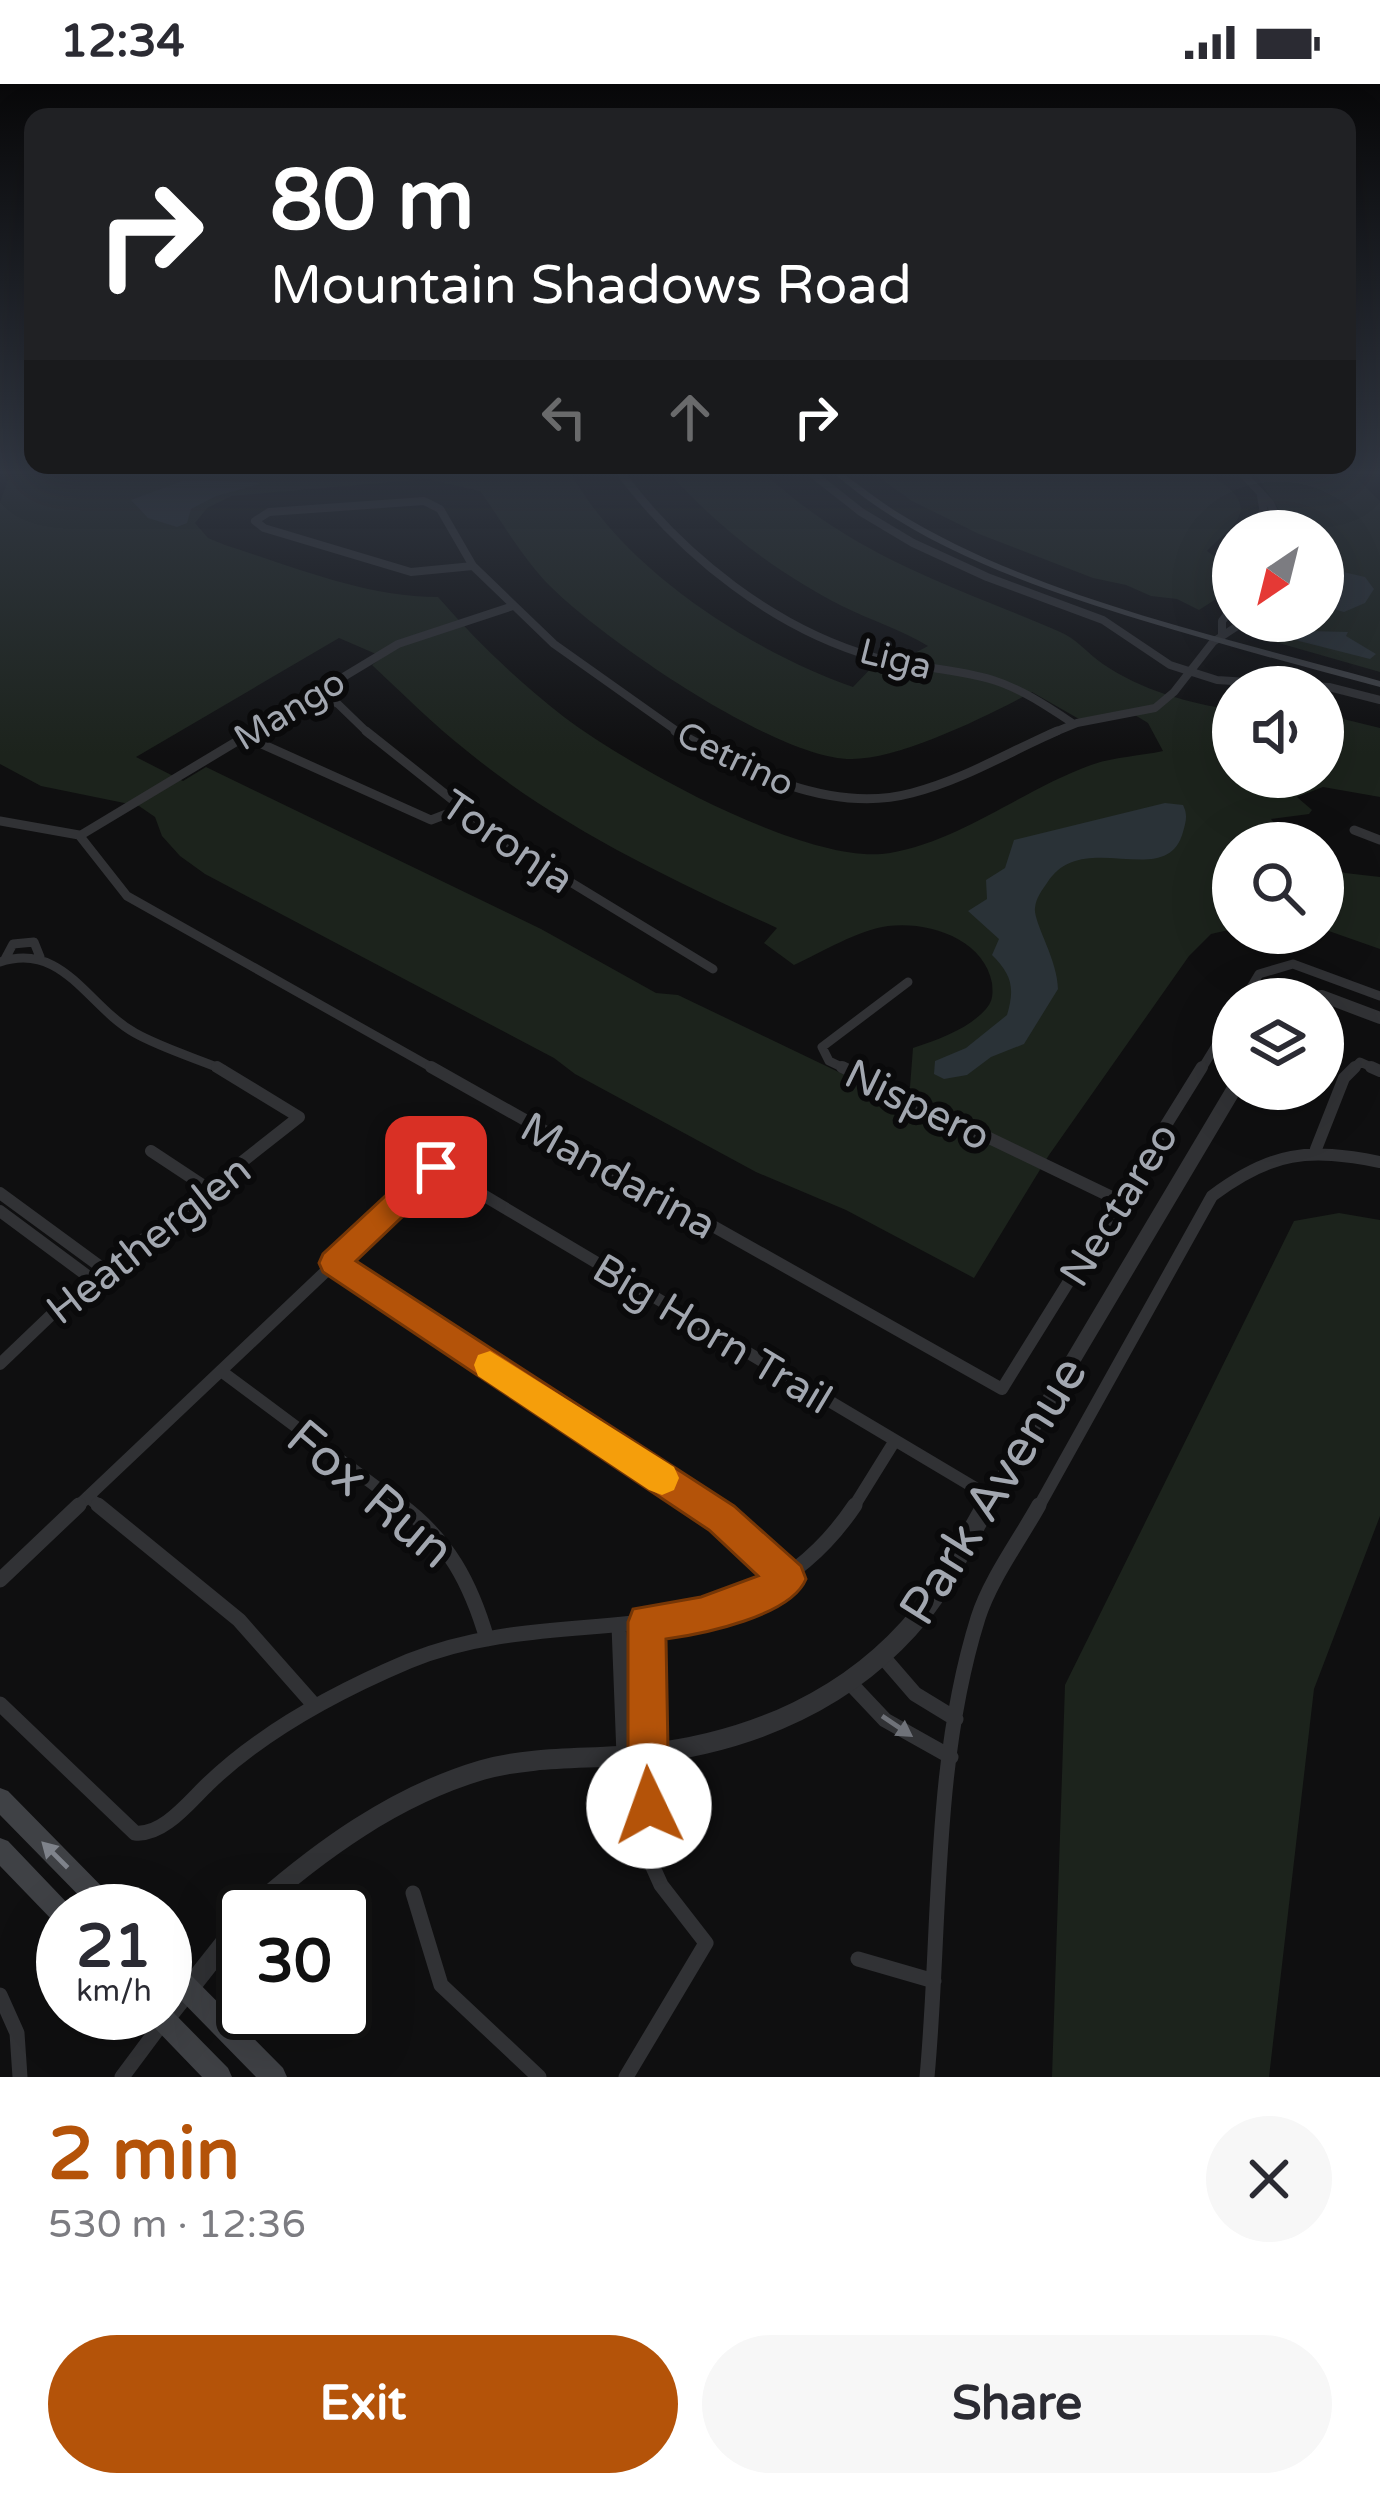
<!DOCTYPE html>
<meta charset="utf-8">
<style>
:root{--surface:#fff;--page:#f7f7f7;--text:#2b2b33;--muted:#7c7c81;--accent:#b45309}
body{margin:0;font-family:"Varela Round",sans-serif;background:var(--page);color:var(--text);height:100vh;display:flex;flex-direction:column;font-size:45px;white-space:nowrap}
*{box-sizing:border-box;margin:0}
p{font-size:39px;color:var(--muted)}
.icon{flex:none;width:66px;height:66px;fill:none;stroke:currentColor;stroke-width:2;stroke-linecap:round;stroke-linejoin:round}
.map{position:relative;height:1993px;overflow:hidden}
.panel{display:flex;flex-direction:column;background:var(--surface);flex:1}
.panel>*{flex:none}
.top-card{position:absolute;left:24px;top:24px;width:1332px;height:366px;border-radius:24px;box-shadow:0 12px 48px #0002;background:#202124;color:#fff;overflow:hidden}
.needle{width:78px;rotate:215deg}
.tools{position:absolute;left:1212px;top:426px;display:grid;gap:24px}
.tools a{display:grid;place-items:center;width:132px;height:132px;border-radius:50%;background:var(--surface);box-shadow:0 12px 48px #0002;font-size:60px}
.speed{position:absolute;left:36px;top:1800px;display:flex;gap:24px;font-size:60px;font-weight:700;text-align:center}
.speed>*{display:grid;place-content:center;width:156px;height:156px;border-radius:50%;background:var(--surface);box-shadow:0 12px 48px #0002;line-height:1}
.speed small{font-size:30px;font-weight:400}
.speed .limit{border:6px solid #111;border-radius:18px;background:#fff;color:#111}
.pin{position:absolute;display:grid;place-items:center;width:102px;height:102px;color:#fff;margin:-51px;border-radius:24px;box-shadow:0 6px 18px #0006}
.me{position:absolute;width:132px;margin:-66px;rotate:357deg;stroke-linejoin:round;filter:drop-shadow(0 0 9px #0008)}
.turn{display:flex;align-items:center;gap:42px;height:252px;padding:0 48px;font-size:54px}
.turn .icon{width:156px;height:156px;stroke-width:2.5}
.turn b{display:block;font-size:84px;line-height:102px}
.lanes{display:flex;align-items:center;height:114px;padding:0 48px;background:#0003;justify-content:center;gap:60px;direction:ltr}
.lanes .off{opacity:.35}
.round{display:grid;place-items:center;flex:none;width:126px;height:126px;border-radius:63px;background:var(--page)}
.overview{display:flex;align-items:center;justify-content:space-between;height:204px;padding:0 48px}
h1{font-size:72px;font-weight:700;line-height:90px;color:var(--accent)}
.primary-button{display:flex;gap:24px;margin-top:auto;padding:24px 48px}
.primary-button a{flex:1;height:138px;border-radius:72px;background:var(--accent);color:#fff;font-size:48px;font-weight:700;line-height:138px;text-align:center}
.primary-button a+a{background:var(--page);color:var(--text)}
.status{display:flex;justify-content:space-between;align-items:center;height:84px;padding:0 60px;background:var(--surface);direction:ltr}
.status svg{height:33px;fill:currentColor}
.map>svg:first-child{display:block}
.green{fill:#1c231c;fill-rule:evenodd}
.water{fill:#2a3237}
.lines{fill:none;stroke-linecap:round;stroke-linejoin:round}
.minor-far3{stroke:#313235;stroke-width:8}
.minor-far2{stroke:#313235;stroke-width:9}
.minor-far1{stroke:#313235;stroke-width:12}
.minor{stroke:#313235;stroke-width:15}
.tertiary-far2{stroke:#313235;stroke-width:12}
.tertiary-far1{stroke:#313235;stroke-width:15}
.tertiary{stroke:#313235;stroke-width:20}
.secondary{fill:#3f4145;fill-rule:evenodd}
.oneway{fill:#6f7279}
.oneway2{fill:#7f838b}
.route{fill:#b45309;stroke:#753606;stroke-width:3}
.slow{fill:#f59e0b}
.labels{text-anchor:middle;stroke-width:12;stroke-linejoin:round;paint-order:stroke}
.far-street-label{font-size:36px;fill:#a2a7b0;stroke:#0a0a0b}
.street-label{font-size:42px;fill:#a2a7b0;stroke:#0a0a0b}
.near-street-label{font-size:51px;fill:#a2a7b0;stroke:#0a0a0b}
</style>
<div class="status"><b>12:34</b><svg viewBox="0 0 49 12"><path d="M0 12V9h3v3zM5 12V6h3v6zM10 12V3h3v9zM15 12V0h3v12zM26 1h20v11H26zM47 4h2v5h-2z"/></svg></div>
<div class="map">
<svg width="1380" height="1993" viewBox="0 0 1380 1993">
<rect width="100%" height="100%" fill="#0f0f10"/>
<path class="green" d="M10 391H572C626 487 751 567 853 603L878 577 894 580 928 562C902 546 870 536 842 522 776 488 721 446 671 391H766C858 474 948 500 1058 547 1076 554 1087 569 1103 580 1141 606 1188 619 1233 626V693H1323V630L1380 644V713L1323 703 1297 713 1312 726 1309 730 1271 735 1289 759H1233V845L1211 850 1189 872 1049 1071 974 1194 846 1126 756 1088 575 990 554 974 205 790 180 772 162 752 155 733 139 722 41 702 0 680V418ZM427 395 480 407C504 440 522 474 551 503 604 556 778 676 852 675 900 675 988 632 1032 608L1079 635 1130 628 1148 639 1163 667C1140 672 1113 673 1091 681 1022 706 963 756 890 769 809 783 629 682 564 633 518 597 476 557 438 513 365 513 295 483 225 461L208 454 195 439 207 424 232 412ZM339 554 383 573 372 581C403 610 434 641 467 667 558 742 670 795 777 844L764 859 794 881C822 868 858 846 888 842 929 837 984 855 992 899 993 910 993 917 986 925 967 946 939 955 913 964L910 1003 897 1016 678 911 656 909 541 845 206 683 183 697 136 673Z
M876 391H1211C1265 425 1234 439 1207 467L1231 484 1233 504 1199 526 1177 515 1151 512 1126 501 1093 494 979 450 912 417Z
M1256 391H1353L1380 417V588L1251 551 1271 537H1323V447H1293Z
M1323 779 1345 789 1380 793V865L1323 845Z
M1339 1129 1380 1136V1432L1314 1605 1269 1993H1052L1065 1601 1294 1137Z"/>
<path class="water" d="M185 396 255 398 260 400 216 412 191 425 187 439 177 443 148 434 131 416Z
M1339 487 1365 493 1374 505 1365 519 1344 528 1323 522Z
M1276 537H1293L1291 541 1309 547 1348 548 1346 552 1376 570 1370 575 1299 557 1274 545Z
M1165 719 1183 721C1188 731 1186 737 1183 748 1167 808 1082 742 1047 799 1042 806 1036 814 1035 824 1033 838 1058 876 1058 905L1024 960 991 973 967 991 944 995 934 990 935 977 966 964 1007 931C1015 904 1012 891 992 871L999 855 968 827 987 815 986 796 1005 784 1014 756Z"/>
<g class="lines">
<path class="minor-far3" d="M622 391C683 472 775 545 874 573 913 584 954 584 993 596 1022 605 1048 623 1074 640
M814 391 861 428 913 459 987 493 1103 536 1170 581 1217 596 1329 603 1380 616
M1244 391 1270 419 1283 447
M1261 412 1265 435 1261 447
M424 417 440 425 473 482 411 488 264 444 255 437 269 428Z
M473 482 554 560 681 650
M1222 550V537L1233 523
M317 608 338 620 369 650
M249 650 398 560 510 523
M1050 650 1077 639 1155 624 1174 608 1213 558 1245 537"/>
<path class="minor-far2" d="M366 647 508 760 713 885
M675 647C745 686 829 731 912 709 963 696 1009 668 1057 647
M244 652 431 736 457 726
M0 737 79 751 127 812 436 986
M1354 746 1380 756
M81 751 254 647
M5 875 13 860 34 858 40 873
M0 878C63 857 87 922 135 949 162 964 195 974 224 986
M1244 915 1259 890 1293 880 1380 912
M848 986 829 977 822 963 908 898
M1201 986 1233 934
M1352 986 1360 978 1378 986"/>
<path class="minor-far1" d="M431 983 1002 1305 1202 983
M842 983 1120 1117
M1371 983 1380 987
M1316 1065 1344 994 1355 983
M151 1067 210 1106
M0 1109 105 1186
M0 1127 93 1196
M334 1179 707 1424
M0 1280 70 1213 299 1033 217 983
M221 1287 405 1424
M88 1413 102 1424
M76 1424 436 1083 992 1414
M853 1424 894 1358
M1038 1424 1212 1112C1272 1067 1308 1064 1380 1078"/>
<path class="minor" d="M98 1421 239 1536 315 1622
M401 1421C448 1456 471 1500 487 1555
M702 1421 788 1495
M0 1496 79 1421
M619 1542 626 1723 661 1801 706 1859 626 1993
M883 1573 915 1610 956 1635
M851 1600 885 1636 951 1673
M0 1620 135 1749C163 1752 189 1718 208 1700 264 1646 338 1607 409 1577 571 1511 742 1589 855 1421
M643 1754 649 1722 646 1538
M413 1809 441 1901 539 1993
M858 1875 934 1897
M0 1911 17 1949 20 1993
M122 1993 163 1938
M927 1993C941 1842 932 1681 978 1534 990 1496 1019 1457 1039 1421"/>
<path class="tertiary-far2" d="M1288 915 1322 912 1380 934"/>
<path class="tertiary-far1" d="M985 1424 1234 1005"/>
<path class="tertiary" d="M251 1827C319 1767 394 1712 482 1686 536 1671 590 1676 645 1670 752 1658 852 1615 921 1530 947 1498 966 1456 987 1421
M164 1936 243 1836"/>
<path class="secondary" d="M836 391H845C862 403 879 417 897 428 1036 514 1224 553 1380 597V603C1300 582 1220 560 1141 536 1035 503 921 465 836 391Z
M0 1704 8 1707 118 1819 122 1827H94L0 1731Z
M0 1754 8 1757 71 1823 73 1827H63V1843L55 1839 0 1782Z
M165 1871 174 1874 283 1984 287 1993H256L165 1900Z
M165 1920 228 1984 232 1993H202L149 1938 146 1929H165Z"/>
</g>
<defs><path id="oneway-solid" d="M-6-.8H1V-3.2L6.5 0L1 3.2V.8H-6Z" transform="scale(3)"/></defs>
<use class="oneway" href="#oneway-solid" transform="translate(897 1642) rotate(34)"/>
<use class="oneway2" href="#oneway-solid" transform="translate(55 1771) rotate(-135)"/>
<linearGradient id="sky" x2="0" y2="1"><stop stop-color="#080809"/><stop offset="0.58" stop-color="#313742"/><stop offset="1" stop-color="#313742" stop-opacity="0"/></linearGradient>
<rect width="1380" height="670" fill="url(#sky)"/>
<path class="route" d="M436 1072 446 1075 450 1083 446 1091 356 1177 734 1422 801 1482 806 1495C791 1532 703 1550 666 1555L669 1722 663 1736 649 1742 634 1736 628 1722V1538L633 1525 701 1513 758 1492 709 1446 323 1188 319 1179 323 1170 425 1075Z"/>
<path class="slow" d="M490 1267 674 1383 679 1394 674 1406 662 1411 649 1406 478 1292 474 1281 478 1271Z"/>
<g class="labels">
<g class="far-street-label">
<text transform="translate(896 574) rotate(14)" y="13">Liga</text>
<text transform="translate(289 625) rotate(-31)" y="13">Mango</text>
<text transform="translate(736 674) rotate(26)" y="13">Cetrino</text>
</g>
<g class="street-label">
<text transform="translate(508 757) rotate(34)" y="15">Toronja</text>
<text transform="translate(918 1020) rotate(26)" y="15">Nispero</text>
<text transform="translate(619 1091) rotate(29)" y="15">Mandarina</text>
<text transform="translate(1118 1120) rotate(-58)" y="15">Nectareo</text>
<text transform="translate(148 1155) rotate(-38)" y="15">Heatherglen</text>
<text transform="translate(713 1249) rotate(31)" y="15">Big Horn Trail</text>
</g>
<g class="near-street-label">
<text transform="translate(992 1406) rotate(-58)" y="18">Park Avenue</text>
<text transform="translate(371 1409) rotate(40)" y="18">Fox Run</text>
</g>
</g>
</svg>
<div class="tools">
<a><svg class="needle" viewBox="-14 -14 28 28"><path d="M0-13l5 13h-10z" fill="#e53935"/><path d="M0 13l5-13h-10z" fill="#7c7c81"/></svg></a>
<a><svg class="icon" aria-label="sound" viewBox="0 0 24 24"><path d="M4 9h4l5-4v14l-5-4H4zM17 9q2 3 0 6"/></svg></a>
<a><svg class="icon" aria-label="search" viewBox="0 0 24 24"><circle cx="10" cy="10" r="6"/><path d="M15 15l6 6"/></svg></a>
<a><svg class="icon" aria-label="layers" viewBox="0 0 24 24"><path d="M12 4l9 5-9 5-9-5zM3 14l9 5 9-5"/></svg></a>
</div>
<div class="speed"><div>21<small>km/h</small></div><div class="limit">30</div></div>
<div class="pin" style="left:436px;top:1083px;background:#d93025"><svg class="icon" aria-label="arrive" viewBox="0 0 24 24"><path d="M6 21V4h12l-3 4 3 4H6"/></svg></div>
<svg class="me" style="left:649px;top:1722px" viewBox="-20 -20 40 40"><circle r="19" fill="#fff"/><path d="M0-13L10 11 0 6-10 11z" fill="#b45309"/></svg>
<div class="top-card">
<div class="turn"><svg class="icon" aria-label="right" viewBox="0 0 24 24"><path d="M7 20v-9h11M14 6l5 5-5 5"/></svg><div><b>80 m</b>Mountain Shadows Road</div></div>
<div class="lanes"><svg class="icon off" aria-label="left" viewBox="0 0 24 24"><path d="M17 20v-9H6M10 6l-5 5 5 5"/></svg><svg class="icon off" aria-label="ahead" viewBox="0 0 24 24"><path d="M12 20V5M6 11l6-6 6 6"/></svg><svg class="icon" aria-label="right" viewBox="0 0 24 24"><path d="M7 20v-9h11M14 6l5 5-5 5"/></svg></div>
</div>
</div>
<section class="panel">
<div class="overview"><div><h1>2 min</h1><p>530 m · 12:36</p></div><a class="round"><svg class="icon" aria-label="close" viewBox="0 0 24 24"><path d="M6 6l12 12M18 6L6 18"/></svg></a></div>
<div class="primary-button"><a>Exit</a><a>Share</a></div>
</section>
